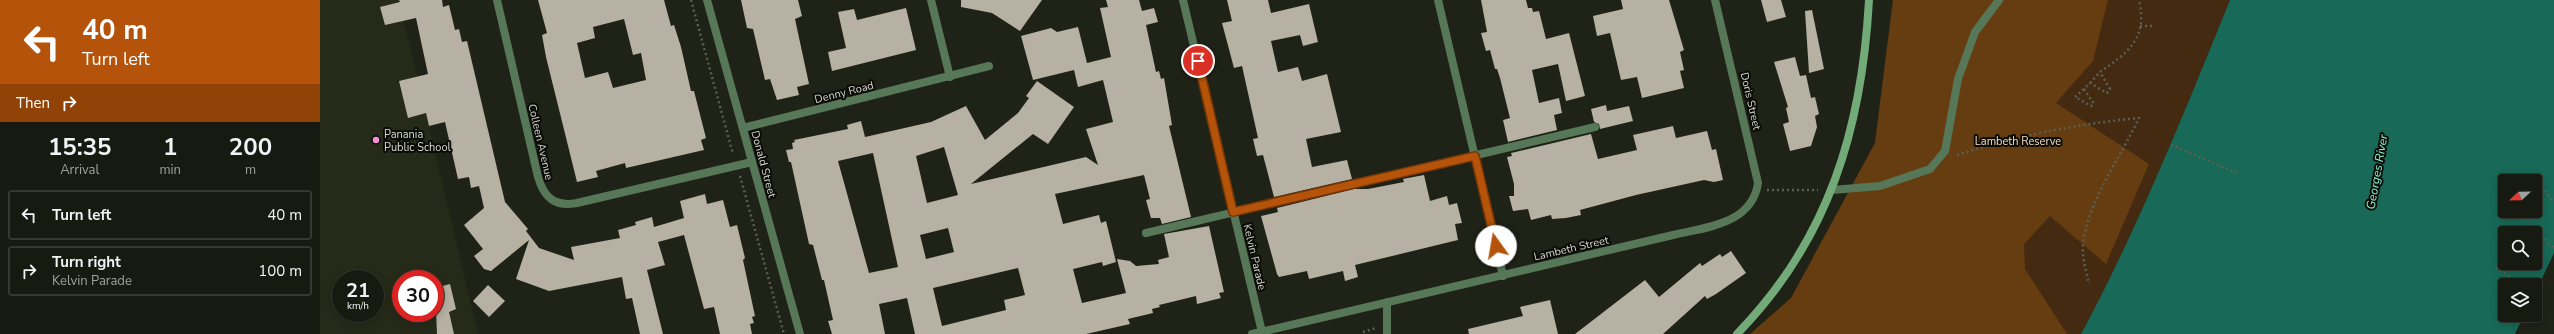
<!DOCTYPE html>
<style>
:root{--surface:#171a11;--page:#20231a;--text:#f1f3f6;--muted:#9ea19f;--line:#363831}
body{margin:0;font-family:"Nunito Sans",sans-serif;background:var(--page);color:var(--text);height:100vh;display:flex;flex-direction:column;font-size:15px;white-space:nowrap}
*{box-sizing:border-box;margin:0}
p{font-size:13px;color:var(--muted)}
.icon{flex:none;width:22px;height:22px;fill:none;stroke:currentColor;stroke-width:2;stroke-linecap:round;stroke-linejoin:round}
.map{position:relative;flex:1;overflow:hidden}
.details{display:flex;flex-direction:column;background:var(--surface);width:320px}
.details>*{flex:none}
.hud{background:#b45309;color:#fff;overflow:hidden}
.needle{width:26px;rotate:248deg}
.controls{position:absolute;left:2178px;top:174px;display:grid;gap:8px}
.controls a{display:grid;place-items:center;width:44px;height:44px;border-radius:4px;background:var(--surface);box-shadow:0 2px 10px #0003,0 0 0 1px var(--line);font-size:20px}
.speed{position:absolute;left:12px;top:270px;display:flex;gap:8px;font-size:20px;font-weight:700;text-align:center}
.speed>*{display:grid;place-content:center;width:52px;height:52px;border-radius:50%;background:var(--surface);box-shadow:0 2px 10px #0003,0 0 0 1px var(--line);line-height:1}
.speed small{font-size:10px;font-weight:400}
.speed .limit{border:6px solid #d22;background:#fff;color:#111}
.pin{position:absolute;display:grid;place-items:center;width:34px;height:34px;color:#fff;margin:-17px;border:2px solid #fff;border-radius:50%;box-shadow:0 1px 4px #0007}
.me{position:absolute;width:44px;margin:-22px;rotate:347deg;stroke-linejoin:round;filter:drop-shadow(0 0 3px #0008)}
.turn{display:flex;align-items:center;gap:14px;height:84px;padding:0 16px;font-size:18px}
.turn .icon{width:52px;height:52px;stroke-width:2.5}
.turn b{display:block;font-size:28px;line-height:34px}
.then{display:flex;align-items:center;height:38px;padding:0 16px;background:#0003;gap:8px;font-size:15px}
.eta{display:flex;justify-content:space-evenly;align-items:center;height:68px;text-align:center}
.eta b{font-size:24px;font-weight:700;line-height:28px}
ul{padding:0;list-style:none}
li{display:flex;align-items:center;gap:12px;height:50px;margin:0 8px 6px;padding:0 8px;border:2px solid var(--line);border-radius:4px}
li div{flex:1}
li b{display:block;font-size:15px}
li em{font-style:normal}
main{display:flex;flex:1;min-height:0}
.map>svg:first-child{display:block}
.built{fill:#262a18;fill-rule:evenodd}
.green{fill:#432a11}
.forest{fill:#663d11}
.water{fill:#186957;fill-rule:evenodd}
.building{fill:#b6b1a2;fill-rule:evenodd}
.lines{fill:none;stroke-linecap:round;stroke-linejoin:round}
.path{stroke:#5c5f55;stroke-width:2.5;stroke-dasharray:2 3;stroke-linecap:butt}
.lane{stroke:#567858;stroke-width:8}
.street{stroke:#567858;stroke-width:8}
.secondary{stroke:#72ab77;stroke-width:8}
.route-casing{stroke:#753606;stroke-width:10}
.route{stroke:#b45309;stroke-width:7}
.poi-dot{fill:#f491d4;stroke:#0a0b06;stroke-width:1.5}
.labels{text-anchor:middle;stroke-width:4;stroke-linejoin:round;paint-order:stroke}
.street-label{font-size:11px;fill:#d6d8d0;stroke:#0a0b06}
.poi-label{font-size:11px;fill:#d6d8d0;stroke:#0a0b06;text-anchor:start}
.park-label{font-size:11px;fill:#f7dbc3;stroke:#0a0b06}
.water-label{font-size:12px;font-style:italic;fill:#8af8da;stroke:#0a0b06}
</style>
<main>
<section class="details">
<div class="hud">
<div class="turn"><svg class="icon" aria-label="left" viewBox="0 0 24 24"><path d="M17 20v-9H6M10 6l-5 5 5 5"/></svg><div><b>40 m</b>Turn left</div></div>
<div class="then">Then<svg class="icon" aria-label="right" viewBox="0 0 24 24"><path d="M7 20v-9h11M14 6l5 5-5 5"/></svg></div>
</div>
<div class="eta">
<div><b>15:35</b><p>Arrival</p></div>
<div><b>1</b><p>min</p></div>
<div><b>200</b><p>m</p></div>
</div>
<ul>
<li><svg class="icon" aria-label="left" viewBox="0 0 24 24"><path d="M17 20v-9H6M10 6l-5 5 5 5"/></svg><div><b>Turn left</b></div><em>40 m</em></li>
<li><svg class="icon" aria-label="right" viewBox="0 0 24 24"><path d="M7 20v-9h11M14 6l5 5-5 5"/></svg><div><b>Turn right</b><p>Kelvin Parade</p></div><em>100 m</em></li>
</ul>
</section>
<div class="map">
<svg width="2234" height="334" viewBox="0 0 2234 334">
<rect width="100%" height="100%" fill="#1f2217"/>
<path class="built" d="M0 0H79L158 334H0ZM21 279H55V313H21ZM81 279H115V313H81Z"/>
<path class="green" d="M1573 0H1910C1864 113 1819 226 1761 334H1430L1471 298 1555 143Z"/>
<path class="forest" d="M1573 0H1788L1773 61 1736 103 1829 164 1786 264 1730 216 1704 244 1705 269 1747 334H1430L1471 298 1555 143Z"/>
<path class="water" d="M1910 0H2234V253L2215 293V285H2185V315H2204L2195 334H1761C1819 226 1864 113 1910 0ZM2185 181H2215V211H2185ZM2185 233H2215V263H2185Z"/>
<path class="building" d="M79 0H122L123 7 129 5 135 30 139 29 142 42 147 41 185 202 208 229 206 231 219 248 254 260 251 247 300 238 298 230 316 225 315 222 332 217 334 227 364 218 360 201 385 194 387 204 403 200 410 227 417 225 425 258 423 260 435 316 432 317 434 323 430 324 432 334H400L394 307 384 309 364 235 338 242 345 265 327 270 343 334H320L312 298 306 299 302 277 229 291 196 279 209 240 171 271 164 269 154 256 163 249 144 225 164 208 159 186 151 188 149 177 138 179 125 122 109 126 106 113 88 118 79 81 108 74 96 18 65 25 60 7 80 2Z
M218 0H344L351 26 354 25 361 47 371 91H374L386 138 381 140 384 150 306 168 305 163 276 171 278 177 257 182 226 57 222 35 227 33ZM304 19 313 55 321 53 326 80 293 88 288 72 265 78 257 43 275 38 273 27Z
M421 0H478L482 16 475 19 489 84 477 87 479 95 457 100 450 79 445 80 433 29 427 28Z
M641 0H722L700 31 672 13 641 7Z
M786 0H819L822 11 834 8 838 22 826 25 836 72 839 71 841 79 844 78 852 125 849 126 871 217 842 224 840 218H831L826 200 830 199 824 175 735 194 743 224 779 215 781 223 786 221 796 262 783 266 782 262 753 269 762 303 806 293 797 259 810 261 816 266 839 264 838 260 849 257 844 234 889 226 904 292 899 293 901 298 877 304 876 296 839 305 840 307 832 309 833 313 808 319 810 324 766 334H595L587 298 559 304 565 334H512L508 321 513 320 504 280H502L493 245 489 244 471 162H469L466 150 473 149 472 143 475 142 474 140 528 129 527 125 541 121 545 137 611 122 646 106 665 140 698 113 709 98 706 96 717 81 754 107 728 144 713 134 651 184 766 157 778 165 766 129 793 122 783 80 758 87 754 70 713 80 701 36 731 28 737 32 758 27 767 63 791 57 780 8 788 7ZM624 147 638 195 607 203 596 156ZM553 153 578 267 549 273 518 161ZM628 228 634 252 606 259 600 235ZM698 268 705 295 684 300 686 310 622 326 613 288Z
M907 0H948L951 13 989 4 998 42 983 46 980 35 951 41 958 72 978 67 982 81 1007 74 1021 132 986 139 992 167 1027 160 1032 179 954 197 943 155 937 156 933 139 938 138 922 66 914 68 902 23 912 21Z
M1161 0H1206L1208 8H1212L1213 12 1219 11 1226 39 1249 33 1265 96 1246 101 1238 64 1212 70 1219 103 1239 98 1242 113 1234 115 1237 130 1188 142 1183 120 1190 118 1180 78 1177 69H1175L1170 50 1166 51 1161 33 1167 32Z
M1301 0H1349L1364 50 1360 52 1364 70 1360 71 1364 88 1322 98 1317 77 1301 80 1290 33 1277 36 1273 16 1303 9Z
M1441 0H1461L1466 17 1447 22Z
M586 8 596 50 512 71 508 52 526 48 518 12 534 9 537 20Z
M1492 10 1504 69 1489 73 1485 11Z
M1475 57 1480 76 1486 75 1491 98 1495 97 1499 114 1495 116 1497 127 1491 146 1470 151 1463 124 1469 122 1466 108 1468 107 1454 62Z
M1286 105 1287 111 1309 106 1313 121 1280 129 1279 124 1274 122 1271 109Z
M1353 126 1356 138 1387 131 1392 150 1396 149 1403 180 1394 182 1384 180 1316 195 1260 210 1261 215 1246 218 1232 219 1231 215 1211 220 1208 209 1193 211 1189 196H1194V184L1187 157 1192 156 1191 153 1271 134 1278 159 1317 150 1313 135Z
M1104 175 1110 201 1127 196 1129 205 1137 203 1142 223 1135 224 1138 240 1035 265 1038 277 1025 281 1023 271 989 279 987 271 959 277 957 274 941 216 958 212 957 208 1034 189H1048L1084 182 1083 179Z
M1411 251 1426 273 1396 294 1387 299 1385 296 1343 334H1255L1325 280 1339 297 1380 263 1382 266 1400 254 1402 257Z
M130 284 136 309 129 312 134 334H117L115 288Z
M168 285 185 301 169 317 153 301Z
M1230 300 1238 334H1149L1148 329 1203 316 1200 307Z"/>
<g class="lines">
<path class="path" d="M371 0 413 154
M1820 26H1833
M1770 83 1780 72
M1764 89 1755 97 1771 106 1774 104 1764 89 1770 83 1787 93 1790 89 1780 72C1808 52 1828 39 1819 0
M1851 145 1917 173
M1637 155C1696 136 1757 124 1819 118 1801 157 1767 202 1763 245 1762 258 1766 271 1769 284
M420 176 464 334
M2221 187 2234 202
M1447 190H1498
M2200 214 2234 248
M2176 267 2201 285
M2188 315 2201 321
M1043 332 1056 328"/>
<path class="lane" d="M1512 190 1560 186 1610 169 1625 151 1638 79 1655 32 1679 0
M826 233 1275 127"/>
<path class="street" d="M177 0 218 177C224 198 235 207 257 203L432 162
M387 0 480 334
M611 0 630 77
M863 0 942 332
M1118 0 1183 276
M423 128 669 66
M1067 302V334
M932 334 1353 235C1387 227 1432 224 1438 183L1395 0"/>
<path class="secondary" d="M1417 334C1509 240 1542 128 1549 0"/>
</g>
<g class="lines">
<defs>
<path id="route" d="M878 61 913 212 1155 156 1176 246"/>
</defs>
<use href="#route" class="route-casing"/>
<use href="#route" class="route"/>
</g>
<circle class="poi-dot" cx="56" cy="140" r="4"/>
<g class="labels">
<g class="street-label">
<text transform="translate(524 92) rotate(-14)" y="4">Denny Road</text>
<text transform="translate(1431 101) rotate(77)" y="4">Doris Street</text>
<text transform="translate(221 142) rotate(77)" y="4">Colleen Avenue</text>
<text transform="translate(444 164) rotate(75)" y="4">Donald Street</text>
<text transform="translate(1251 248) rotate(-13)" y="4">Lambeth Street</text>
<text transform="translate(935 257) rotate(77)" y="4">Kelvin Parade</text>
</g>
<g class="poi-label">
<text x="64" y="138">Panania<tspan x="64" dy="13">Public School</tspan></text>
</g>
<g class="park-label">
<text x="1698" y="145">Lambeth Reserve</text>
</g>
<g class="water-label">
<text transform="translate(2057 172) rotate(-80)" y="4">Georges River</text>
</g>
</g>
</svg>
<div class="controls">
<a><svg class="needle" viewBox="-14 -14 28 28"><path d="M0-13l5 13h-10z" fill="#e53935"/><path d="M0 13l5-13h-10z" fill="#9ea19f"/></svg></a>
<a><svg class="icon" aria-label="search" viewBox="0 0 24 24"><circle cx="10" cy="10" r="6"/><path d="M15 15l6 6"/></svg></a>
<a><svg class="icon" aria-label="layers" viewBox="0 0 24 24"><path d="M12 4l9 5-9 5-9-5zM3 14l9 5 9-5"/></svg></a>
</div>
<div class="speed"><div>21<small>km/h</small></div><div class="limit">30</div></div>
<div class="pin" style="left:878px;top:61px;background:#d93025"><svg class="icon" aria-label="arrive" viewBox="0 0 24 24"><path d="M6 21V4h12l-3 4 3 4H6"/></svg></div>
<svg class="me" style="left:1176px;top:246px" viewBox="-20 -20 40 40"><circle r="19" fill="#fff"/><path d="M0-13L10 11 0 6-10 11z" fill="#b45309"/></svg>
</div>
</main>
